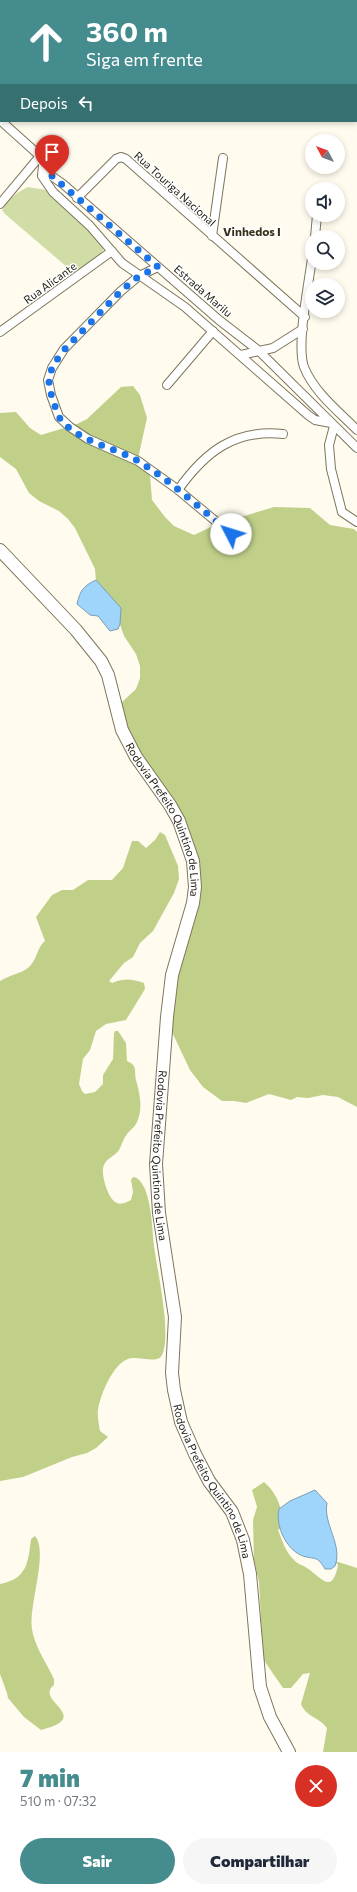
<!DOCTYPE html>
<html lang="pt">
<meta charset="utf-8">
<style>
:root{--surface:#fff;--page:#f6f6f7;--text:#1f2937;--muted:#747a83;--accent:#448c8d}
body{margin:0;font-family:Commissioner,sans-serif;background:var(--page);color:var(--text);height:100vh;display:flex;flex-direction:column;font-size:15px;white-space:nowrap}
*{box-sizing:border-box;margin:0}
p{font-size:13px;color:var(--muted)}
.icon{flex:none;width:22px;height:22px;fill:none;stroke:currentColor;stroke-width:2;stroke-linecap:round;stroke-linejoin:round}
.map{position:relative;height:1752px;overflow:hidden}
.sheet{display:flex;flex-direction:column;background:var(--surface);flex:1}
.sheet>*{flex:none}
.top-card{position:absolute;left:0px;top:0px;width:357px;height:122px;box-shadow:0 2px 6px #0003;background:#448c8d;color:#fff;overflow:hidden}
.needle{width:26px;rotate:311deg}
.tools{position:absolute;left:305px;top:134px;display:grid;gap:8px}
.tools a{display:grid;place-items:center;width:40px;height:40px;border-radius:50%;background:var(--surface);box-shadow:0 2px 6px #0003;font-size:20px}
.pin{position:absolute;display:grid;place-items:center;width:34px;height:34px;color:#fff;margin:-41px -17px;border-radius:50% 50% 50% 0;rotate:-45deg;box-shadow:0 0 4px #0007}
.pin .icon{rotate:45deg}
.me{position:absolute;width:44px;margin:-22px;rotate:310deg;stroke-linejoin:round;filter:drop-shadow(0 0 3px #0008)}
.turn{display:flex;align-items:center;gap:14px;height:84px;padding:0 20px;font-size:18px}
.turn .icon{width:52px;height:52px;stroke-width:2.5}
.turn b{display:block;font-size:28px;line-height:34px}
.then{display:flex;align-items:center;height:38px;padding:0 20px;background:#0003;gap:8px;font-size:15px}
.round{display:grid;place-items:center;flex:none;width:42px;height:42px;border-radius:21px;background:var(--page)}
.head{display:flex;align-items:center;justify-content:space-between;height:68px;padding:0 20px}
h1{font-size:24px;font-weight:800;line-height:30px;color:var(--accent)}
.primary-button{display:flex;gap:8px;margin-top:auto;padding:8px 20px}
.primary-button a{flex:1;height:46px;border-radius:24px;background:var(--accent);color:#fff;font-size:16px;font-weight:800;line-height:46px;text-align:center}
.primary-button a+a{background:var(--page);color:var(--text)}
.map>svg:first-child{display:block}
.green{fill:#d0dda7}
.forest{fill:#c0d089}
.water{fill:#9fd5fa;stroke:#799eb4}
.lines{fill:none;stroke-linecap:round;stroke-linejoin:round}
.minor-casing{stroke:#7e765b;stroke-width:10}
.primary-casing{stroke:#7e765b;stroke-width:14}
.minor{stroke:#fff;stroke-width:8}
.primary{stroke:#fff;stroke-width:12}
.route{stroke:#1a73e8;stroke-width:7;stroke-dasharray:0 12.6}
.labels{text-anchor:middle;stroke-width:3;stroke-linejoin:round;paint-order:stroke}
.street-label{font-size:11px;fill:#1f1c11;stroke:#fff}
.neighbourhood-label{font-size:12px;font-weight:bold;fill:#352e15;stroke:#fff}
</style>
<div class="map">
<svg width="357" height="1752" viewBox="0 0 357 1752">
<rect width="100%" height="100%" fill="#fffbef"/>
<path class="green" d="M28 187 46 190 80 221 104 248 100 255 74 273 5 214 2 210C9 199 17 192 28 187Z"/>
<path class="forest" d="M133 386 140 395 147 418 139 454 142 465 150 476 152 500 165 517 174 526 194 535 215 525 274 507 310 508 330 525 354 529 357 532V1107L338 1097 323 1095 308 1098 297 1097 291 1100 269 1094 246 1103 234 1101H222L203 1087 190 1070 172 1032 173 976 195 906 191 855 131 741 119 705 136 689 140 678V666L136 654 124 636 116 613 96 581 95 569 75 528 68 519 59 511 39 501 29 493 16 469 0 457V413L16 412 30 428 41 435 77 424 87 419 121 387Z
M160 832 165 835 178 866 179 879 174 893 153 931 140 943 133 957 124 963 109 981 112 983C126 978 131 979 144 983L145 989 126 1020 106 1024 96 1031 90 1050 83 1059 79 1084 82 1091 85 1094 95 1092 103 1084V1075L113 1059 114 1033 115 1031H118L126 1043 127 1061C138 1066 134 1070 136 1080 140 1094 143 1108 137 1122 135 1127 130 1130 127 1134 123 1139 122 1145 119 1150 115 1156 107 1158 104 1165 100 1173 108 1200 117 1203 121 1205 127 1202 131 1200L133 1192 131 1180 133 1177C140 1178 142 1184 145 1189 152 1207 152 1228 154 1246 157 1270 172 1334 162 1355 157 1365 137 1355 128 1359 113 1364 100 1395 98 1410 97 1416 99 1424 100 1431L108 1437 96 1448 87 1453 72 1457 23 1477 0 1481V981C9 975 23 973 29 967 37 960 37 947 45 941L36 917 52 895 62 890H73L88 880H112L123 868 132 841H138L146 848 155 840Z
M264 1482C278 1494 282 1508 283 1526L278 1530C282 1540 286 1553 294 1560 297 1564 303 1565 307 1568 321 1577 332 1596 338 1565L335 1561 357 1568V1752H323L327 1728C318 1716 307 1718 301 1704L310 1673 303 1674 291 1688H283L263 1659 259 1582 254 1560 253 1520 257 1507 252 1490Z
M35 1536C49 1552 28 1606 32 1629 34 1645 47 1664 54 1679V1685C33 1701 95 1716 41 1730L24 1717 8 1698 7 1693 0 1674V1584C27 1579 28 1563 31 1539Z"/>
<path class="water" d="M96 580 121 608 120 624 118 629 110 631 98 616 90 615 77 604C80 591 83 586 96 580Z
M315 1490 327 1503C323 1525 343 1544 335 1566L331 1569H325C317 1555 315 1560 303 1556 286 1550 275 1525 279 1509L290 1501Z"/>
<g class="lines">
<defs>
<path id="minor" d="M249 0 250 1
M172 1 173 0
M356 75 357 76
M0 120 40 156 46 172 63 184 219 320 259 351 357 448
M43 166 42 176 53 192 90 226 122 263 185 307 308 415 315 420 331 423
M77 198 116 159 121 157 126 159 305 317
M0 204 40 156
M212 236 223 158
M315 237 317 215
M312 258C309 283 296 345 304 367 314 392 338 411 357 430
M158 267 139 276 121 291 64 349 52 368 48 380 51 395 59 417 70 427 88 439 138 461 177 489 231 534
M0 332 112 251
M241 355 273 348 303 329
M167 385 213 331
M334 426 329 445 331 469 342 512 357 522
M178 490C205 452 234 429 283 434"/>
<g id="primary">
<path d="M35 1V0"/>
<path d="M0 81 1 79"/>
<path id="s1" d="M0 550 76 630 101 661 108 675 122 730 136 757 170 805 179 821 193 861 195 887 193 903 172 975 167 1017 156 1164 159 1213 175 1317 172 1373 174 1390 181 1422 195 1454 209 1481 232 1512 243 1540 250 1574 260 1687 270 1717 289 1752"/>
</g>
</defs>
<use href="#minor" class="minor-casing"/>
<use href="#primary" class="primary-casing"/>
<use href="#minor" class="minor"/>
<use href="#primary" class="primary"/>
</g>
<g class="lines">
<path class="route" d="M52 176 158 267 139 276 121 291 64 350C50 369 44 378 54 402 55 407 57 413 59 417 75 441 114 447 138 461 171 481 201 509 231 534"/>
</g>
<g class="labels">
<g class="street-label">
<text transform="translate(175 189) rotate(42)" y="4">Rua Touriga Nacional</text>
<text transform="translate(50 283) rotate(-36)" y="4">Rua Alicante</text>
<text transform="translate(203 291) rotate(41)" y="4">Estrada Marilu</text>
<text dy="4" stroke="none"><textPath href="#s1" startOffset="323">Rodovia Prefeito Quintino de Lima</textPath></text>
<text dy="4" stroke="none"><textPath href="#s1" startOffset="671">Rodovia Prefeito Quintino de Lima</textPath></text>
<text dy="4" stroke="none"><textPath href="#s1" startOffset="1007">Rodovia Prefeito Quintino de Lima</textPath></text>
</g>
<g class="neighbourhood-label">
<text x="252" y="236">Vinhedos I</text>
</g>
</g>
</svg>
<div class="tools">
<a><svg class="needle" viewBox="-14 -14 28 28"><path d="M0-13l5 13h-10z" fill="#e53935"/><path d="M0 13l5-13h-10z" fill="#747a83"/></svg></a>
<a><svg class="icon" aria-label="sound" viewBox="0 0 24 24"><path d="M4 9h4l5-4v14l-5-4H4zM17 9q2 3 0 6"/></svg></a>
<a><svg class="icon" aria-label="search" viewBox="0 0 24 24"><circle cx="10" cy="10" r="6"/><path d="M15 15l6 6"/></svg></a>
<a><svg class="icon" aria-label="layers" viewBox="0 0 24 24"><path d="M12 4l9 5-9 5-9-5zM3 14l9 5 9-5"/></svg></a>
</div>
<div class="pin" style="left:52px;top:176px;background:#d93025"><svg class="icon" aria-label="arrive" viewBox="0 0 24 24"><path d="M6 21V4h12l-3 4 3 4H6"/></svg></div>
<svg class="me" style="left:231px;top:534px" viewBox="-20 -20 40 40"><circle r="19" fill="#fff"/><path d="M0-13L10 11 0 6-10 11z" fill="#1a73e8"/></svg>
<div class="top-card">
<div class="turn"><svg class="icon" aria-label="ahead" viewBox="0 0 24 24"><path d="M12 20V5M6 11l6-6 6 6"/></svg><div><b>360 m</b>Siga em frente</div></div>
<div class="then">Depois<svg class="icon" aria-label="left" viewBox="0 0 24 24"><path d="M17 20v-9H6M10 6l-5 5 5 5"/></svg></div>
</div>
</div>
<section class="sheet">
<div class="head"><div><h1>7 min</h1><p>510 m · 07:32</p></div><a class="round" style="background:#d93025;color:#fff"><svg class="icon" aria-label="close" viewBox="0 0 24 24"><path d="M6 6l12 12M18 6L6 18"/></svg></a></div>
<div class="primary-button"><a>Sair</a><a>Compartilhar</a></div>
</section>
